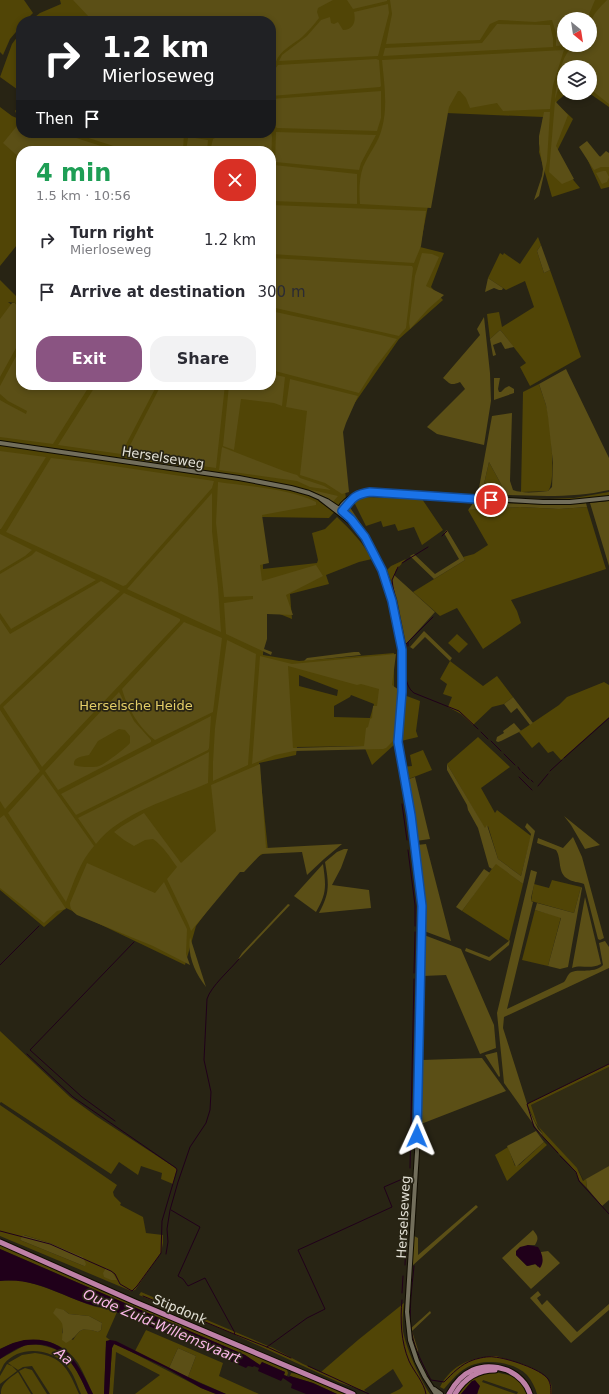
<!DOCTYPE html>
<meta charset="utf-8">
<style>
:root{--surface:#fff;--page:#f2f2f3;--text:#2b2b33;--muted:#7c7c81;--accent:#8a5482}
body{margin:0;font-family:"DejaVu Sans",sans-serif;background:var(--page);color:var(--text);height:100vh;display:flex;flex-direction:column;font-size:15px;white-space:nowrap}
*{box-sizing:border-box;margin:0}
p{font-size:13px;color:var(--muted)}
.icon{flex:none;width:22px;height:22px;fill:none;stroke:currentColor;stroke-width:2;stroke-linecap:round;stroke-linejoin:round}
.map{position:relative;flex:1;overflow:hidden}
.panel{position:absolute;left:16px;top:146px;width:260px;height:244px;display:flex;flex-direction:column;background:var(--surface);border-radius:16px;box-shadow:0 2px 6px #0003}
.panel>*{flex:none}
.hud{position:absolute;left:16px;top:16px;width:260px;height:122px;border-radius:16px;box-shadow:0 2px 6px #0003;background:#202124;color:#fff;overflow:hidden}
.needle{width:26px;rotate:150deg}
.buttons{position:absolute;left:557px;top:12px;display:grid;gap:8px}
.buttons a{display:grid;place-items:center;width:40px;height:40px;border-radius:50%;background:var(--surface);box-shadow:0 2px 6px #0003;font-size:20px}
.pin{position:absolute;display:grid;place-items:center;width:34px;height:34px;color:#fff;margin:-17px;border:2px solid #fff;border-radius:50%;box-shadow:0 1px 4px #0007}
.me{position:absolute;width:44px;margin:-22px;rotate:1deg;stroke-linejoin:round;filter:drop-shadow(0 0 3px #0008)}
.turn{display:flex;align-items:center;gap:14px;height:84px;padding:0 20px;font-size:18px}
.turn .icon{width:52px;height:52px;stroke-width:2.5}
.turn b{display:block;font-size:28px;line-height:34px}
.then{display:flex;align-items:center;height:38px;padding:0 20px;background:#0003;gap:8px;font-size:15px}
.round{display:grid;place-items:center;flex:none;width:42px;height:42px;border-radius:16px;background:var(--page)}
.head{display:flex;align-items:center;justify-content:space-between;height:68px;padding:0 20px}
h1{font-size:24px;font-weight:700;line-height:30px;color:#1e9e55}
.primary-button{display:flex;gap:8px;margin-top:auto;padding:8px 20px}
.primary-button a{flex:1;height:46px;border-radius:16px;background:var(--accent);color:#fff;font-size:16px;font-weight:700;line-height:46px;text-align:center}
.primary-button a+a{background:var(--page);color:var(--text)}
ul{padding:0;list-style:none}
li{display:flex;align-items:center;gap:12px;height:52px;padding:0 20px}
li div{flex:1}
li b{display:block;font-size:15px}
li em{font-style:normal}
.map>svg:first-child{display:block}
.built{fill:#312c14}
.green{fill:#514506;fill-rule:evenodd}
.forest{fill:#5b4f16;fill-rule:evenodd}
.water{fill:#20001a}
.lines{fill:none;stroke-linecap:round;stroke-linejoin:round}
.stream{stroke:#20001a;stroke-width:1}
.minor-casing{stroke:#110d01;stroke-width:6}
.major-casing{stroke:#110d01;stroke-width:7}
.minor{stroke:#726e5b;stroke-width:4}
.major{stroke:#be80a7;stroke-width:5}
.route-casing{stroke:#114b97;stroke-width:10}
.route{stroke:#1a73e8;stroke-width:7}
.labels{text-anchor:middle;stroke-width:3.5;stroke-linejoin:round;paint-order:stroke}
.street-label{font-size:13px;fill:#e2e0d5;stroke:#282414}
.park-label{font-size:13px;fill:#e4ce67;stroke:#282414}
.water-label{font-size:14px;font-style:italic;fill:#fbb7e9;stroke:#282414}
</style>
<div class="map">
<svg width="609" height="1394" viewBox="0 0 609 1394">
<rect width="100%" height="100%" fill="#282414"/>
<path class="built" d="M609 1067V1166L584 1181 579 1171 538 1126 531 1105Z"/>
<path class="green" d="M0 0H24L33 13 25 21H21V26L10 39 3 55 0 52Z
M60 0H609V107L589 93 590 67H564V93H566C564 97 559 98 556 103L573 119 554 157 580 188 552 197 539 152 543 117 446 113 420 247 444 253 431 287 443 300 399 339 338 427 346 499 329 518 262 517 263 569 317 563 318 560 312 533 325 529 337 517C351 530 363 543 372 559L359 562 326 575 329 584 290 594 292 619 265 608 263 655 299 661 394 653V745L372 765 364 746 297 747 296 755 259 763 268 851 240 867 196 926 185 965 66 908 44 927 0 890V280L21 301V311L15 303 8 302 21 312V385H271V151H21V240L0 266V107L12 116 19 119 15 111 21 103V133H271V21H91L89 19 87 21H38L35 17 40 13 61 4ZM564 19H590V45H564ZM299 675 338 690 337 696 299 686ZM351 695 374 704 370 718 334 717V706L350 697Z
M18 36 21 39V92L0 77 12 44Z
M584 152 609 159V187L601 189Z
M538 237 541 245 537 251 544 273 550 270 581 357 530 386 520 367 526 363 502 332 500 330 490 339 487 314 499 312 502 327 534 307 525 281 506 290 488 278 500 253 503 255 504 253 520 264Z
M539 384C541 391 544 398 546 405 550 417 557 483 548 491L521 492 523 392Z
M489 462 501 484 504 495 478 494 479 488H483Z
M609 492V497L556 502 478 497 549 499 574 498Z
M362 497 422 499 443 530 422 545 414 527 398 531 395 524 383 527 381 521 366 526 354 502Z
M520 507 559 509 587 507 606 569 511 600 517 611 521 623 483 649 457 608 440 616 413 592 465 560 463 557 474 554 488 545 468 510Z
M406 559 396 570 392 584 387 570 391 566Z
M457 634 468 644 459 653 448 643Z
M450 661 483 686 497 676 513 697 504 704 492 707 473 725 461 714 448 707 452 697 443 694 447 684 440 679Z
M604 682 609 685V717L561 760 553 751 548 753 539 742 532 748 519 732 559 705 567 697Z
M404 695 420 701 416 731 418 737 401 741Z
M478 737 510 767 481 788 495 813 497 810 531 836 521 876 498 859 488 826 485 829 447 764Z
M423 750 432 770 406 780 403 767 412 766 410 755Z
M496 863 523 884 509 941 462 911Z
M552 880 581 887 574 913 531 901 534 884 549 888Z
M535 910 561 917 548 966 522 960Z
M0 1031 70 1097 96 1116 177 1169 173 1184 161 1179 162 1173 141 1166 138 1175 119 1162 111 1174 1 1102 0 1103Z
M609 1064V1067L531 1105 538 1126 577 1168 583 1181 586 1179 587 1188 579 1180 575 1171 570 1165 541 1135 543 1134 535 1122 527 1104Z
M0 1105 117 1185 113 1192 114 1196 121 1203 120 1205 143 1217 146 1233 163 1235V1243L161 1253 135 1290 131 1291 0 1236ZM24 1235 50 1243 82 1257 85 1264V1266H84L20 1240Z
M544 1142 547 1145 507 1181 495 1155 508 1147 515 1166 519 1165Z
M0 1245 287 1370 288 1373 287 1376 284 1375 285 1372 262 1362 260 1365 245 1355 0 1249Z
M17 1280C42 1284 63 1295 87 1304 97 1308 107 1308 117 1312L106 1337 110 1340H109L106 1346 104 1394H93C88 1384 84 1373 78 1363 59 1336 27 1335 0 1349V1281ZM64 1310 69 1314 89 1316 102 1323 101 1330 98 1332C84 1328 81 1327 73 1340L62 1333C64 1326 63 1317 64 1310Z
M141 1292 273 1348 303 1364 321 1372 358 1340 404 1303C403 1312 402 1322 403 1331 406 1348 420 1379 430 1394H390L400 1389 403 1386 393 1369 364 1390 367 1392 338 1382 231 1333 139 1295Z
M146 1330 223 1363 219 1376 259 1394H226L188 1377 196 1356 178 1348 169 1368 135 1351Z
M27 1344C66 1345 74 1362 88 1394H81C77 1385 74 1374 67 1366 53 1349 20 1344 4 1364 3 1366 1 1370 0 1372V1359Z
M114 1344 120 1346 201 1388 216 1394H135L160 1375 116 1352 113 1394H109L112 1348Z
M35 1353C63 1356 69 1371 79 1394H50L32 1366 23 1367 18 1370 8 1363 22 1355Z
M496 1356C512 1361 541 1367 550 1382 552 1385 552 1390 552 1394H537C535 1387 532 1381 527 1375 513 1361 483 1358 466 1368 457 1373 451 1381 444 1389L440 1387C452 1364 472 1357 496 1356Z
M7 1364 12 1366 17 1371 0 1384V1376Z
M25 1368 32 1370 47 1394H33L19 1371Z
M18 1372 31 1394H1C0 1384 10 1378 18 1372Z
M494 1372C511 1375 520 1377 528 1394H517L518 1392 483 1380 482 1382 516 1394H477L478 1393 472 1381 461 1394H457C470 1380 473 1373 494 1372Z
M291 1373 300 1374 345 1394H337L313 1383 290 1376Z"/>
<path class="forest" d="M73 0H333L318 8 317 12 319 18C314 25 308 31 302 37 294 44 279 51 276 62H271V21H87L89 17Z
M347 0H387V1L353 9Z
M390 0H595L587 19H564V45H568L556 46V33L552 20 535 22 499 20 490 24 480 40 386 44 392 14Z
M607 0H609V104L590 89V67H564V77L560 83 555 99C557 81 560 59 573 45H590C590 20 589 18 607 0Z
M388 4 389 13 378 56 279 61 282 55 307 36 321 20 330 17 331 23 334 24 338 22 343 30C354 30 356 21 354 12Z
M497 24 550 25 553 38V47L383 56 385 48 482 43Z
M564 50 553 85 550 109 503 111 497 103 470 108 466 98 460 91H458L449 107 431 208 360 204C359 192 359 179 363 167 369 153 379 142 382 128 388 106 384 82 382 60Z
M376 59 379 60 381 86 380 87 271 96C271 86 271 72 278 65Z
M381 91V118L377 131 277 128 276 127 271 99Z
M555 101 568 115 556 146 574 179 562 184 549 172Z
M544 112H550L547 161 539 196 534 200 542 176 543 169 539 144V136Z
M21 121V133H61L101 146 97 151H21V159L3 143Z
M271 131 272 137 271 161V151H210L213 139C228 129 254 133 271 133Z
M276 132 376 135 361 163 359 170 275 162Z
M73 133H184L183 151H129Z
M189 137 208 140 207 151H186L188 138Z
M587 141 600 157 606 151 609 153V167H601L594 170 579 147Z
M274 165 357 174V204L271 201V175Z
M603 171H606L609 177 607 182 602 184 596 173Z
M271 205 426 211 421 246 414 263 271 254Z
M541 245 550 270 544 273 537 251Z
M422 253 432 254 439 257 426 286 444 295 428 309 410 329 409 323 415 276Z
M271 258 412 266 413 268 406 328 399 336 271 307Z
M488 278 503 288 502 290H499L494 288 485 292Z
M12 303H15L21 311V339L0 377V319Z
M271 311 381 335 397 339 374 369 359 393 271 370Z
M484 317 490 373 491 401 484 445 437 434 427 427 465 389 460 382C451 386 450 384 443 378L480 335 477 329Z
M500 330 502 332 514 347 505 349 501 342 493 345 496 355 493 356 490 339Z
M21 347V385H90L53 444 0 437V400L7 404 26 414 27 411 8 401 0 394V386Z
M566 369 609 458V490C575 498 540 496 504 495L501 484 489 462 483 488H479L492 416 512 413 510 481 513 490C524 494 537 492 548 491L552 487 553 463 548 417 546 405 539 384Z
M271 374 285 377 282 406 274 403 241 399 234 450 223 446 229 385H271Z
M494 378H500L498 389 499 392H501L505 388 509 386 514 389V393L494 400Z
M290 379 358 396 346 423 343 432 349 492 342 494 325 483 300 475 307 411 286 407Z
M96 385H157L121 454 58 445Z
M161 385H225L216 468 125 455Z
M222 447 284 471 297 475 300 478 324 486 331 490 310 487 297 481 219 470Z
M0 451 46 457 1 529H0Z
M51 458 87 462 214 481 212 488 126 585 123 586 6 532Z
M218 482C247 486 291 489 316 502V505L262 515 269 563 260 565 262 581 316 565 323 576 286 595 293 615 267 614V639L264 649 272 652 271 655 226 634 224 603 253 599V596L224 597 216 523Z
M308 489 338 496 332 503Z
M212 493V531L218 587 221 632 127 589Z
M609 501V566L590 503Z
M474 502 557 505 586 503 587 507 559 509 520 507 468 510Z
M349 506 361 524 373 547 347 511Z
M447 530 465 560 434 579 410 556 414 554 435 574 459 559 444 533Z
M0 534 32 550 25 556 0 571Z
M36 551 96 580 11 629 0 613V574L32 555Z
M394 575 435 612 406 644 397 599 392 584Z
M101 581 120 591 0 705V619L10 634Z
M124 593 176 617 180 619V621L42 767 3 707Z
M184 622 222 638 213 712 155 740C140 729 127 708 122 689Z
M424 631 452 658 450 661 425 637 413 649 410 647Z
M227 640 256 654 248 765 213 781V762L215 728Z
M354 652H359L361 655 304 661 307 658Z
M396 654 392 685 399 690 395 739 386 748 383 749 294 751 275 755 252 764 260 656 292 664ZM288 666 357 685 361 684 379 689 377 706H373L372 718 370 719 368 727 366 728 364 746 293 748Z
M119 692 134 721 151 740V742L58 790 45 771ZM119 729 125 730 130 736V743C127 747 104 765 99 766 96 768 77 767 74 765 73 756 83 757 89 755L98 741Z
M513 697 533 723 530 725 517 708 511 713 504 704Z
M0 710 40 771 5 809 0 801Z
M211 716 209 748 208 750 76 815 61 794Z
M514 723 521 731 501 741 498 742 496 741 497 737 504 733 503 731Z
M209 752 208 783C172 799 121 812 96 844L78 818Z
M260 764 266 848 342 844 324 859 307 875 302 852 261 854 244 872H240L191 931 188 923 167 879 177 867C170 857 163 846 153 839L145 840 134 846 124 840 114 832 122 826 144 813 181 863 216 831 211 785Z
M447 764 485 828 487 825 498 859 521 876 531 834 525 827 527 823 535 831 523 884 496 864 492 869 489 867 478 828 468 810 467 805 447 770Z
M43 774 94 846C79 863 74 882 66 902L8 813Z
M415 777 430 839 416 841 406 780Z
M4 815 66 909 57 911 44 923 0 888V818Z
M564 816 600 845 585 849 571 825Z
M573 837 582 857 604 938 600 940 598 939 584 884C579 882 572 882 568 879 557 873 562 859 556 850L537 843 538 838 563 848Z
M426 844 451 941 424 931 422 888 417 845Z
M344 849H348L341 868 332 885 369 890 371 908 319 913C330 893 329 884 325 862L337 852Z
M87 863 155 893 164 882 187 929 186 954 190 965 153 946 77 915C72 911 70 909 70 903Z
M323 864C326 886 327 893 316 912L294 896Z
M484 869 490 873 462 911 456 907Z
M531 870 537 872 531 898V901L533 902 507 1009 564 982C566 980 567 976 569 974 575 967 593 975 603 965L599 943 605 941 609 947V968L504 1017 503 1028 529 1110 538 1129 543 1134 541 1135 504 1083 497 1013Z
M581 887 582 888 568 967 560 969 548 966 561 918 535 910 537 903 574 913Z
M585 897 601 964C589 970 582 964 572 968Z
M288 904 290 905 237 961 242 953Z
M424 935 461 949 494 1025 496 1048 480 1054 446 975 423 976Z
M190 937 206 987C195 973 187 955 190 937Z
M510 940 509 945 490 961 465 951 466 948 489 957Z
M497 1052 500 1076 499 1077 485 1055Z
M482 1058 506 1091 421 1124 422 1060Z
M536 1131 544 1142 516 1167 507 1146Z
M609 1166V1200L602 1206 587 1188 586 1179Z
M476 1205 478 1207 412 1266 414 1236 418 1238V1255Z
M533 1230C538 1236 539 1238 535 1245H528L516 1253V1255L526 1265 528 1266 536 1264 538 1267 541 1252 548 1251 560 1263 531 1289 502 1258Z
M23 1235 50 1243 83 1257 86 1264 85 1266H84L20 1240Z
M106 1268 112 1272 117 1280H111L104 1277 103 1273Z
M538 1291 541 1295 537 1298 542 1305 547 1300 577 1332 609 1304V1310L571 1343 530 1298Z
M56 1308 64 1310 69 1314 89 1316 102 1323 101 1330 98 1332C74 1325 83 1334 66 1343L62 1340C63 1323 65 1325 53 1313Z
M430 1311 431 1313 412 1331 418 1350 417 1354 409 1330Z
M178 1348 196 1356 188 1377 169 1368Z"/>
<path class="water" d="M528 1245 538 1247C542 1253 545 1261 540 1268L535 1264 527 1266 516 1255V1251L520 1247Z
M0 1249 245 1355 260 1365 262 1362 285 1372 284 1375 289 1377 290 1376 313 1383 337 1394H306L291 1388 292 1384 283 1378 281 1381 258 1371 259 1368 254 1366 253 1367 248 1366 246 1368 107 1308C67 1303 44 1277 0 1281Z
M24 1340C64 1335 78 1362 93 1394H88C76 1367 63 1340 28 1345 19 1346 8 1354 0 1359V1349L13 1343Z
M110 1340 116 1341 200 1383 226 1394H216L201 1388 166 1368 114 1344 112 1348 109 1394H104L106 1341Z
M475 1380 480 1386 477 1394H461L472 1381Z"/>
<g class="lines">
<path class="stream" d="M442 536 447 531
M402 563 428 547
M398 567 392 580 393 587 405 645 408 642V646
M408 642 433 617
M406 650C406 664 402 684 414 693L459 711 478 729
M481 732 488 739
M491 741 501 751
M504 754 515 765
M564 758 609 718
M518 767 520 770
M550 771 562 760
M522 772 529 779
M519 777 532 790
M531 780 533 782
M538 786 548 774
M402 804 407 840
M408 850 415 905V926
M0 965 39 926
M414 973 415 932
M115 1121 82 1097 30 1050 134 942
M558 1153 534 1127 527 1104 609 1064
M560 1156 576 1172 579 1181 609 1214
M410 1168 414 979
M171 1210 200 1227 178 1276 183 1279 188 1286 205 1278 235 1333 234 1334 267 1347 291 1358
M0 1231 50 1244 111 1271 115 1274 120 1284 132 1291 137 1286 161 1253 162 1221 177 1170 176 1168 73 1097 27 1054
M166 1254 168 1242 167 1229 170 1210 178 1182 190 1147 206 1123 210 1110 211 1092 204 1060 207 999C211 986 230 970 239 959
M405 1265 409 1178
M414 1266C412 1288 408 1312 412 1334 415 1350 423 1365 431 1380L444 1382C452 1374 461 1364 473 1360 479 1358 488 1356 494 1357 507 1358 541 1369 548 1379 551 1384 551 1389 551 1394
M402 1293 403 1276
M143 1296 234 1334
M402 1300C400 1320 401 1342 409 1361 414 1372 424 1382 426 1394
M267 1347 307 1318 325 1309 298 1250 392 1207 384 1187 407 1177
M308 1366 369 1394"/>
<defs>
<path id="minor" d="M0 443 239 478 291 488 309 493 327 501 339 509 352 521
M321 499 356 526 371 548 382 570 388 586 398 625 402 650V692L398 742 411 815 422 906 417 1152 407 1312 410 1340 417 1361 425 1377 436 1394
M339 511C343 499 358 494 369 492L543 502H570L609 498
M340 512 342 511 351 499
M434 1389 441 1394"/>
<path id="major" d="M0 1242 135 1302 353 1394
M449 1394C461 1371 481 1361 507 1370 518 1375 526 1382 530 1394
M455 1394C464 1379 477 1370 495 1370"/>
</defs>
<use href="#minor" class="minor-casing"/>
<use href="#major" class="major-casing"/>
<use href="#minor" class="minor"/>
<use href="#major" class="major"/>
</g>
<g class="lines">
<defs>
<path id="route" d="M417 1136 422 906 411 815 398 742 402 692V650L392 601 382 570 365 537 351 519 342 511C353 499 352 495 370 492L491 500"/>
</defs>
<use href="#route" class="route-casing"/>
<use href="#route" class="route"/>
</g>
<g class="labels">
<g class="street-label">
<text transform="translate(163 457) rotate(9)" y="5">Herselseweg</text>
<text transform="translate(403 1217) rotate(-87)" y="5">Herselseweg</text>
<text transform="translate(180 1309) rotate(23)" y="5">Stipdonk</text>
</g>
<g class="park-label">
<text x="136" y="710">Herselsche Heide</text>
</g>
<g class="water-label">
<text transform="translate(162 1326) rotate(23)" y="5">Oude Zuid-Willemsvaart</text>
<text transform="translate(64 1356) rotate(40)" y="5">Aa</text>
</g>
</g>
</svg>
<div class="buttons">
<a><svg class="needle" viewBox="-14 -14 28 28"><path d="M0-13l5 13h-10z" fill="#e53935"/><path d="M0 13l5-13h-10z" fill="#7c7c81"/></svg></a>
<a><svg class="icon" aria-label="layers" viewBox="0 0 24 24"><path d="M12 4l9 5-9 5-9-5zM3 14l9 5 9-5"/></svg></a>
</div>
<div class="pin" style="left:491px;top:500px;background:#d93025"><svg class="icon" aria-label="arrive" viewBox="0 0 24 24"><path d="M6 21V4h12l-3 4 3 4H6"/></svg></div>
<svg class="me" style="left:417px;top:1136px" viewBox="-20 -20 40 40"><path d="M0-17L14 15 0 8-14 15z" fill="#1a73e8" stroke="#fff" stroke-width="4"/></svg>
<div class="hud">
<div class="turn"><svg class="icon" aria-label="right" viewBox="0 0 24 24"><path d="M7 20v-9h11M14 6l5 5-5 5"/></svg><div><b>1.2 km</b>Mierloseweg</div></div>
<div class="then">Then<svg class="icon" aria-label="arrive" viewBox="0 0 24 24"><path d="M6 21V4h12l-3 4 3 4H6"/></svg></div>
</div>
<section class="panel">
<div class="head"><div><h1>4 min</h1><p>1.5 km · 10:56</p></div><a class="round" style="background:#d93025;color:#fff"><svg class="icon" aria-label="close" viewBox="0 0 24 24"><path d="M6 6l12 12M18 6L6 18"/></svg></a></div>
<ul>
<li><svg class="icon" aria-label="right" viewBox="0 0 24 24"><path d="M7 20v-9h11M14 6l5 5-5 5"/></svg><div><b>Turn right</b><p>Mierloseweg</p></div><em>1.2 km</em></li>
<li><svg class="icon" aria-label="arrive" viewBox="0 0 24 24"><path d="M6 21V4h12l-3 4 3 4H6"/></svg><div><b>Arrive at destination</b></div><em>300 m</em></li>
</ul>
<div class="primary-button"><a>Exit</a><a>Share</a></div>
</section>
</div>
